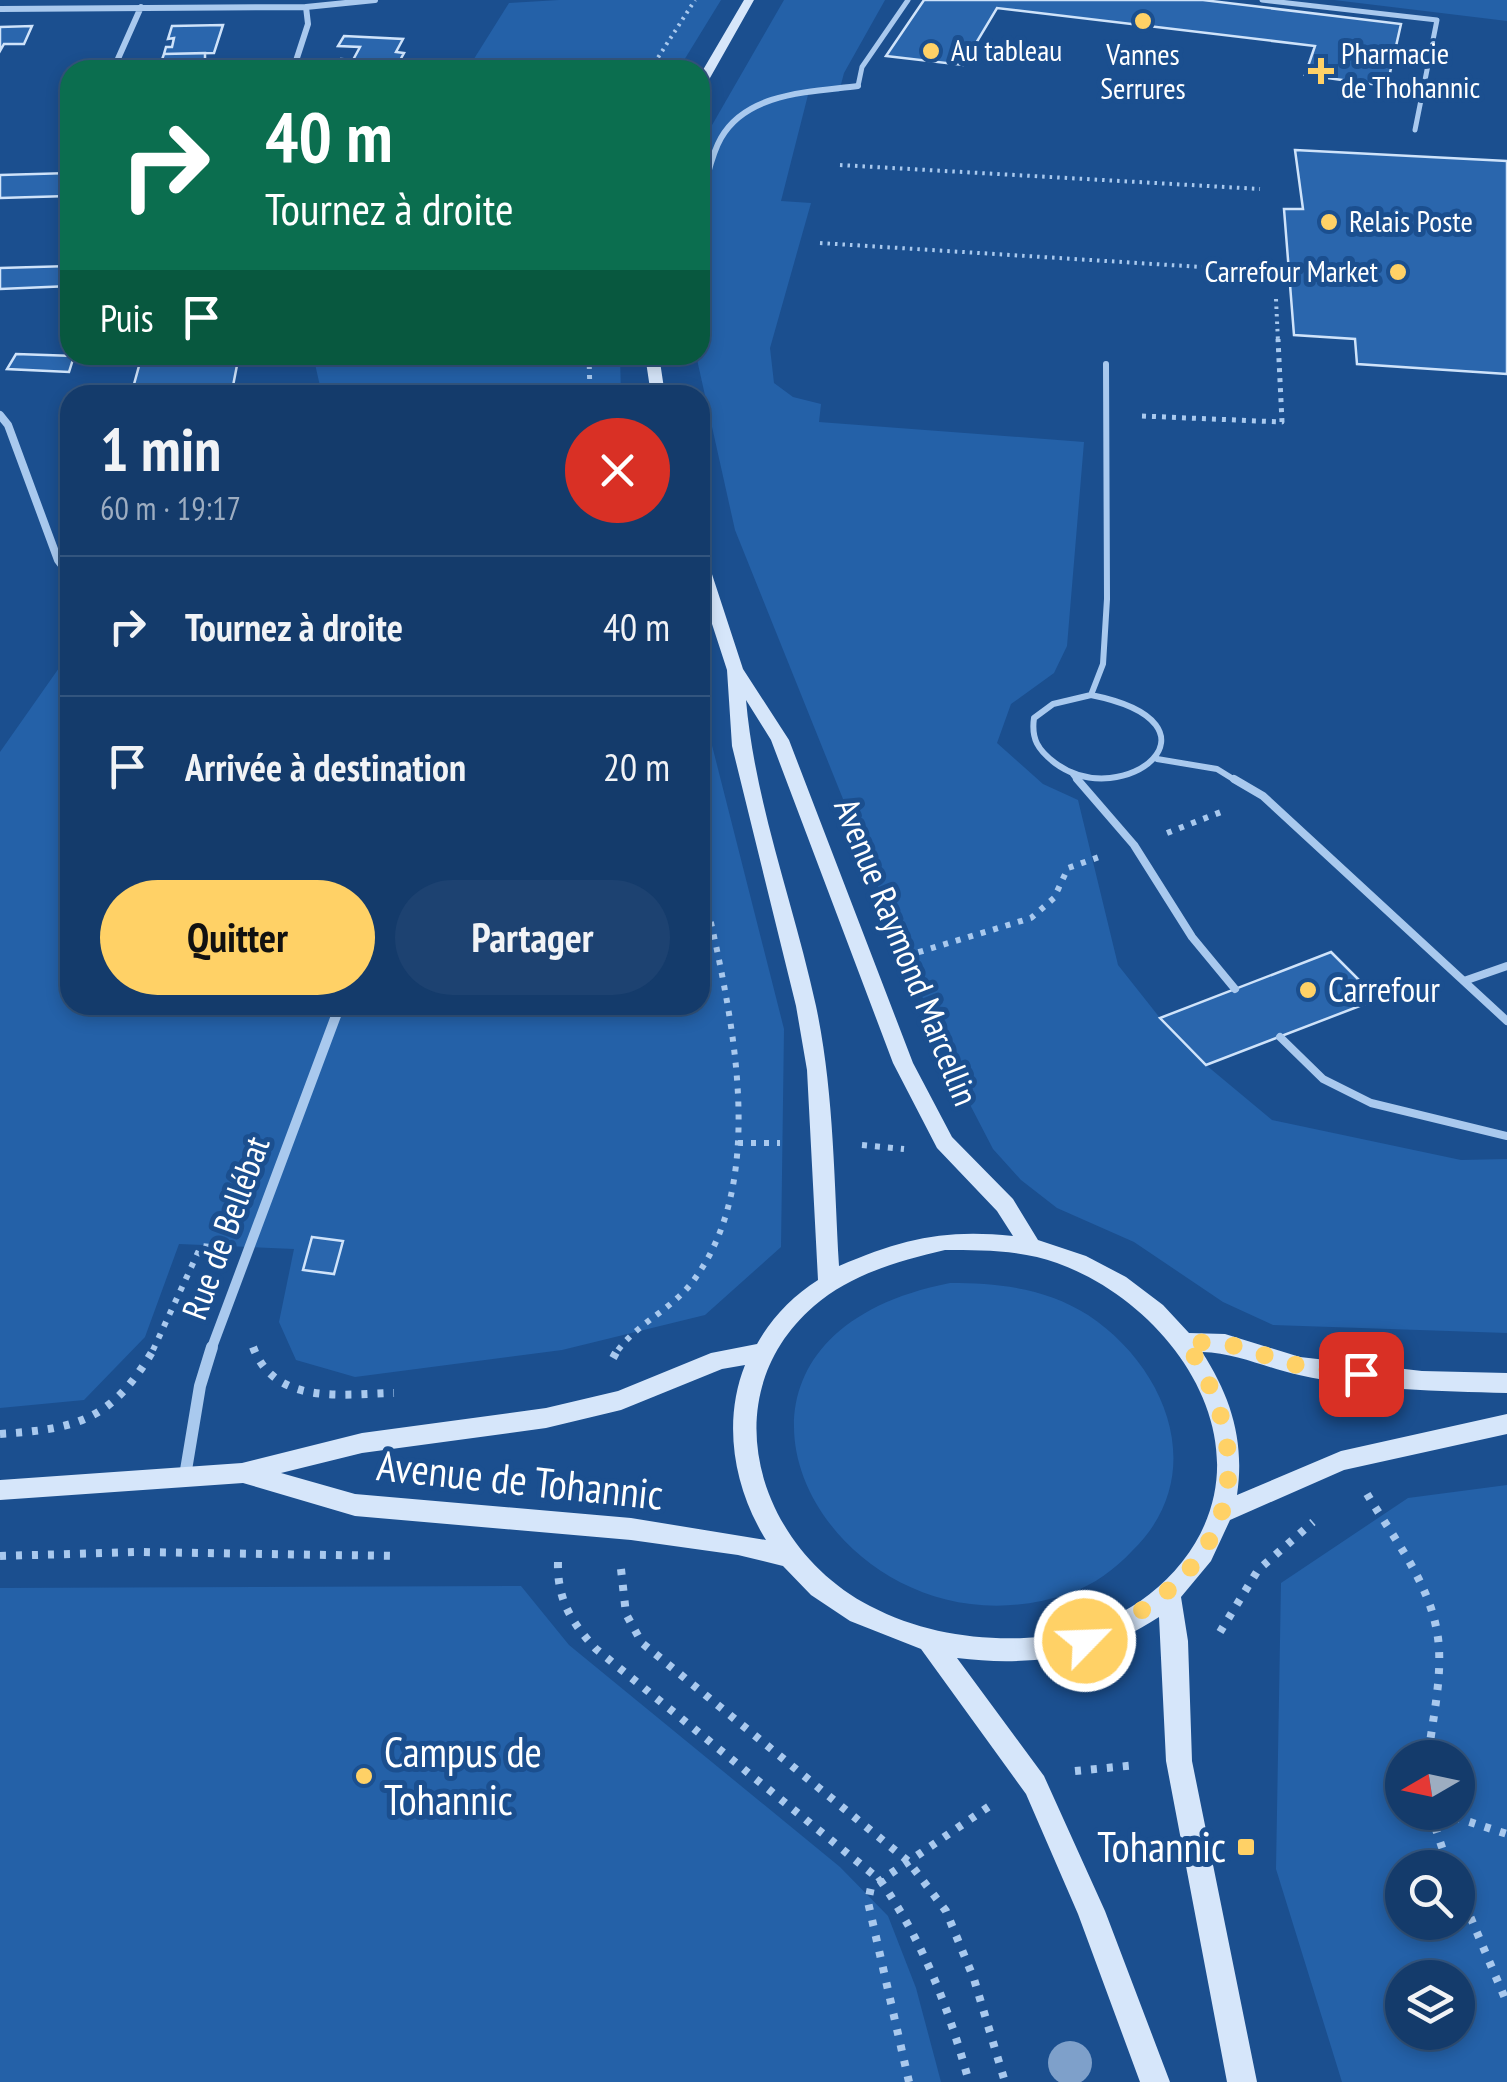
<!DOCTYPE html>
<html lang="fr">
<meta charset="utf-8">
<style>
:root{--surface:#143b6b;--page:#1d4271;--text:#f1f3f6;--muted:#9dadc1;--line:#33557e;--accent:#ffd166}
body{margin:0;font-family:"PT Sans Narrow",sans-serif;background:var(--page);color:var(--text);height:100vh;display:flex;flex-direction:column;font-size:38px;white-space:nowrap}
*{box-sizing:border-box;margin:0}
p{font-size:32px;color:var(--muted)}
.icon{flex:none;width:55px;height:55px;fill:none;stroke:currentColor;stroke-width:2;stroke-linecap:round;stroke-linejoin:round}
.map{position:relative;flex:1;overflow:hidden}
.sheet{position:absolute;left:60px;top:385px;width:650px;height:630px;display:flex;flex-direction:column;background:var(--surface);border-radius:30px;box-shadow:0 5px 15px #0003,0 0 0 2px var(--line)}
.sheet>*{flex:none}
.guide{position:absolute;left:60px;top:60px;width:650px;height:305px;border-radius:30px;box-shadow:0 5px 15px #0003,0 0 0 2px var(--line);background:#0b6e4f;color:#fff;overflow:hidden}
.needle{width:65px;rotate:261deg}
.tools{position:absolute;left:1385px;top:1740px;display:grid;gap:20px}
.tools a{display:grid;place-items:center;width:90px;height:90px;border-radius:50%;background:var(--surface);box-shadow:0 5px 15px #0003,0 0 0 2px var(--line);font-size:50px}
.pin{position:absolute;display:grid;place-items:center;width:85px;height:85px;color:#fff;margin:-42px;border-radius:20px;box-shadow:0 5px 15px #0006}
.me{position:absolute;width:110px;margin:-55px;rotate:66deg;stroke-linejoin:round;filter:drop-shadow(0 0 8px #0008)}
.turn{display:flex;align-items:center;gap:35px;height:210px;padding:0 40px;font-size:45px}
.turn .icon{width:130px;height:130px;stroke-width:2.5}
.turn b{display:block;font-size:70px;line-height:85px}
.then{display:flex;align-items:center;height:95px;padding:0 40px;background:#0003;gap:20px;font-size:38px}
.round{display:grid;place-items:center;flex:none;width:105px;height:105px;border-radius:52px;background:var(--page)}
.headline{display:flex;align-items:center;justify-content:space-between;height:170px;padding:0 40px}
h1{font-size:60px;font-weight:700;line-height:75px}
.primary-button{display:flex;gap:20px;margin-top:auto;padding:20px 40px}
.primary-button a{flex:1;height:115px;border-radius:60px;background:var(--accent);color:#111;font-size:40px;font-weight:700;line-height:115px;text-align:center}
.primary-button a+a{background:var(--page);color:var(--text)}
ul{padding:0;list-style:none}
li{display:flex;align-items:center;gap:30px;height:140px;padding:0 40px;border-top:2px solid var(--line)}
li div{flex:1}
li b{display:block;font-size:38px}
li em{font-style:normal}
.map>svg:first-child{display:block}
.green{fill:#2461a8;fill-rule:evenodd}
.building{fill:#2a66ad;stroke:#cfe3fa;stroke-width:2.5}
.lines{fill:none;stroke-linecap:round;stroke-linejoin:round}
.path-far3{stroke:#a9c9ee;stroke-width:4;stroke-dasharray:2.5 5;stroke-linecap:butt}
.path-far2{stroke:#a9c9ee;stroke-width:5;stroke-dasharray:4 6;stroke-linecap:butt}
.path-far1{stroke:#a9c9ee;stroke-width:6;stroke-dasharray:5 8;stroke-linecap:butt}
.path{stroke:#a9c9ee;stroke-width:8;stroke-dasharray:6 10;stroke-linecap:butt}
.lane-far2{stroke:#a9c9ee;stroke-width:5}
.lane-far1{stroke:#a9c9ee;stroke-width:6}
.lane{stroke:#a9c9ee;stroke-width:8}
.street-far3{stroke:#a9c9ee;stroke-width:6}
.street-far2{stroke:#a9c9ee;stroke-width:8}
.street-far1{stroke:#a9c9ee;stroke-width:10}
.street{stroke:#a9c9ee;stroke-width:12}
.secondary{fill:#d6e6fa;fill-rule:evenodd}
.tree{fill:#7ea0ca}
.route{stroke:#ffd166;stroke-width:18;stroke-dasharray:0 32.4}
.poi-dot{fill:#ffd166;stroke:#1b4f8f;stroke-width:4}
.labels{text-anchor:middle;stroke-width:10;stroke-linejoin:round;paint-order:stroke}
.far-poi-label{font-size:30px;fill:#fff;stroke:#1b4f8f;text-anchor:start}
.street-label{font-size:35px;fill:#fff;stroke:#1b4f8f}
.poi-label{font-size:35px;fill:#fff;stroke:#1b4f8f;text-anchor:start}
.near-street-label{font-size:42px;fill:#fff;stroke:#1b4f8f}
.near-poi-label{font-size:42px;fill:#fff;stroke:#1b4f8f;text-anchor:start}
</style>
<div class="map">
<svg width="1507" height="2082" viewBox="0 0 1507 2082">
<rect width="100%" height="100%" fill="#1b4f8f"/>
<path class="green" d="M559 0H721L678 70H467L509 3Z
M784 0H885L844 73 839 92 809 91 781 201 811 203 770 348 774 383 793 397 821 404 819 422 1084 442 1067 646 1054 673 1011 704 997 743 1043 784 1078 800 1118 965 1160 1018 1206 1065 1272 1120 1461 1160 1507 1159V1333L1273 1325 1223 1302 1134 1242 1057 1208 1021 1180 993 1149 951 1068 735 530 696 355H700V146Z
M1334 0H1507V21Z
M313 355H620L621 395H322Z
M70 665V1005H700V698L784 1029 781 1247 705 1315 562 1350 355 1377 296 1360 279 1322 294 1249 179 1244 145 1337 84 1400 0 1408V752L59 668Z
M950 1283C998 1283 1046 1288 1088 1315 1168 1368 1210 1476 1132 1551 1115 1569 1094 1585 1070 1593 836 1674 649 1342 950 1283Z
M1507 1485V2082H1342L1276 1869 1281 1583 1408 1498ZM1402 1758H1458V1812H1402ZM1402 1868H1458V1922H1402ZM1402 1978H1458V2032H1402Z
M521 1586 569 1645 840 1867 888 1916 916 1988 941 2082H0V1588Z"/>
<path class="building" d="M924 0H1203L1401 24 1387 86 1305 75 1315 46 997 8 963 65 886 56Z
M223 25 214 53 164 54 166 47H172L174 38 168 39 172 26Z
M32 26 24 44H4L0 51V27Z
M344 36 403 39 396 52 404 53 399 62 353 60 360 47 338 46Z
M205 53V70H153L159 68 164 54Z
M341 59 353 60 387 61 382 70H338Z
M1295 150 1507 161V374L1357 364 1355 339 1294 335 1284 209H1303Z
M70 173 68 196 0 198V175Z
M70 266V286L0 289V268Z
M16 354 74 356 69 372 7 369Z
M142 355H239L232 391 159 395 161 387 133 388Z
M1331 952 1378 999 1206 1065 1160 1018Z
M312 1237 343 1241 334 1274 303 1270Z"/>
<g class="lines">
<path class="path-far3" d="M650 70 695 0
M840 165 1260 189
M820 243 1265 271
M1276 299 1278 342"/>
<path class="path-far2" d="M589 355 590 395
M1142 416 1282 422 1278 339"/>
<path class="path-far1" d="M1167 833 1221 812
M906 956 1031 918 1054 898 1068 868 1099 857
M738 1143H780
M862 1145 904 1149
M153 1350 201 1246 213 1247
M618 1350C640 1321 675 1308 696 1277 774 1167 726 993 700 873"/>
<path class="path" d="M253 1347C275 1406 342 1394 394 1393
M613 1358 619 1347
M0 1434C80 1429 113 1419 155 1347
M1367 1494C1396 1542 1436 1591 1439 1649 1441 1685 1432 1722 1428 1758
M0 1556 137 1552 399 1556
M558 1562C557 1599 571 1622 596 1649L880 1880C924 1943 949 2009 969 2082
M621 1569 626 1614 642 1643 908 1861 946 1911 974 1979 1005 2082
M1220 1632 1258 1570 1313 1522
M1075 1771 1137 1765
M1430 1812 1449 1868
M1439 1812 1507 1834
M1458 1888 1507 2003
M909 2082 868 1902 871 1887 994 1803"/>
<path class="lane-far2" d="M1262 0 1437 20 1415 130
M858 86 862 67 908 0"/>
<path class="lane-far1" d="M1091 695C1235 724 1124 814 1055 763 1038 750 1031 739 1034 718L1053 704Z
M1091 695 1103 664 1107 599 1106 364
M1157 759 1217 769 1238 782
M1072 773 1079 782"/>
<path class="lane" d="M1077 779 1134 845 1192 937 1235 989
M1234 779 1263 796 1507 1021
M1464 981 1507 966
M1280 1037 1323 1079 1371 1103 1507 1136"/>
<path class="street-far3" d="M306 7 375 0
M0 9 306 7 308 24 293 70
M113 70 141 7
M700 199C708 179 710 157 721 138 747 92 811 92 858 86"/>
<path class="street-far2" d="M0 415 8 425 58 560 70 576"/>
<path class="street-far1" d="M211 1350 340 1005"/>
<path class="street" d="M185 1476 200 1386 212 1347"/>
<path class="secondary" d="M744 0H754L706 85 700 88V75Z
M645 355H659L665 395H651Z
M700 557 708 562 743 669 789 740 913 1063 952 1137 1013 1199 1038 1240 1086 1256 1126 1277 1163 1305 1189 1333 1225 1334 1300 1357 1422 1371 1507 1373V1393C1439 1391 1367 1390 1299 1375 1266 1368 1237 1353 1202 1352 1231 1397 1245 1441 1237 1495L1341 1451 1507 1414V1434L1344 1470 1230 1520 1211 1561 1181 1597 1188 1641 1192 1761 1257 2082H1227L1166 1761 1159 1617C1097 1658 1029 1667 957 1658L1044 1776 1105 1911 1170 2082H1140L1078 1914 1026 1794 921 1649 850 1621 811 1595 783 1566 738 1555 631 1540 355 1516 243 1483 0 1500V1480L242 1463 362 1433 546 1408 618 1391 711 1353 757 1344C772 1317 793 1296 818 1280L807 1070 796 1006 732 746 727 670 700 587ZM746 700 771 740 893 1063 937 1148 997 1211 1013 1236C943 1229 903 1239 839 1266 834 1180 834 1091 816 1006 794 904 755 804 746 700ZM945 1250C982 1250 1022 1250 1057 1263 1174 1305 1272 1448 1182 1562 1143 1611 1085 1636 1024 1638 970 1640 918 1631 870 1606 758 1548 710 1396 814 1306 851 1274 899 1261 945 1250ZM745 1365C722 1423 734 1488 766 1540L631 1518 355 1494 281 1473 362 1453 546 1428 621 1410 722 1369Z"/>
</g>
<circle class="tree" cx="1070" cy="2063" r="22"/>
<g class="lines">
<path class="route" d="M1085 1641C1224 1580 1271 1476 1186 1342L1225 1343 1300 1366 1361 1374"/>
</g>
<g class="poi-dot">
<circle cx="1143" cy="21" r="10"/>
<circle cx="931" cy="51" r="10"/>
<path d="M1316 56h10v10h10v10h-10v10h-10v-10h-10v-10h10z"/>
<circle cx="1329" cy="222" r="10"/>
<circle cx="1398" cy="272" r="10"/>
<circle cx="1308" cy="990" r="10"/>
<circle cx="364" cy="1776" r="10"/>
<rect x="1236" y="1837" width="20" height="20" rx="5"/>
</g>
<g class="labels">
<g class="far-poi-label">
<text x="951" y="61">Au tableau</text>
<text x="1341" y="64">Pharmacie<tspan x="1341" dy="34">de Thohannic</tspan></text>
<text x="1143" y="65" text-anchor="middle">Vannes<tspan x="1143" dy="34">Serrures</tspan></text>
<text x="1349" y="232">Relais Poste</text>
<text x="1378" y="282" text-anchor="end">Carrefour Market</text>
</g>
<g class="street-label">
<text transform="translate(906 952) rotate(68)" y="12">Avenue Raymond Marcellin</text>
<text transform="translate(226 1228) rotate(-70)" y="12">Rue de Bellébat</text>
</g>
<g class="poi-label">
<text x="1328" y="1002">Carrefour</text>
</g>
<g class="near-street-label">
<text transform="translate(520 1480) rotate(6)" y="15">Avenue de Tohannic</text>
</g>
<g class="near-poi-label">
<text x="384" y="1767">Campus de<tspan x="384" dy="48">Tohannic</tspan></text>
<text x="1226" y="1862" text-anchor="end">Tohannic</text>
</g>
</g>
</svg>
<div class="tools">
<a><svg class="needle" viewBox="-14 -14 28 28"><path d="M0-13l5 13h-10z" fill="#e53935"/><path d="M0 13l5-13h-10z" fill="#9dadc1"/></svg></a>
<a><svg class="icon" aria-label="search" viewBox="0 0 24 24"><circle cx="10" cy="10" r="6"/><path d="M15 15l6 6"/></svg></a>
<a><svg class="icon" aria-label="layers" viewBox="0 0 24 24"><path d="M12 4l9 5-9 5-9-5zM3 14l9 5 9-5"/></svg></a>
</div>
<div class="pin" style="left:1361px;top:1374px;background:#d93025"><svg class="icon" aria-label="arrive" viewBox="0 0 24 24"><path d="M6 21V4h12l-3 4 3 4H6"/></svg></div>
<svg class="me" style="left:1085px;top:1641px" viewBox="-20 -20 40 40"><circle r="17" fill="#ffd166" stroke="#fff" stroke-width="3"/><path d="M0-11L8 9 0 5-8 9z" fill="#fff"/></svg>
<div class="guide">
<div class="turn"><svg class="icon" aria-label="right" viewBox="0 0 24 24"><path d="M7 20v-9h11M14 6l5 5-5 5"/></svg><div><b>40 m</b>Tournez à droite</div></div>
<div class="then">Puis<svg class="icon" aria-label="arrive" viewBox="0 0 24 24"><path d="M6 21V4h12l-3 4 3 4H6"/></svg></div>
</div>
<section class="sheet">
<div class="headline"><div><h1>1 min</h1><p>60 m · 19:17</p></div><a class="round" style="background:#d93025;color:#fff"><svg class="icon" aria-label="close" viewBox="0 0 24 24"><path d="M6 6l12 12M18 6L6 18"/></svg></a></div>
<ul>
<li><svg class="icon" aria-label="right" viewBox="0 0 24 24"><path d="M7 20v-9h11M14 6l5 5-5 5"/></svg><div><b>Tournez à droite</b></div><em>40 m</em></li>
<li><svg class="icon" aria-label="arrive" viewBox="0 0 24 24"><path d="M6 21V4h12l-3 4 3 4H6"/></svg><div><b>Arrivée à destination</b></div><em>20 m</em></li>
</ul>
<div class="primary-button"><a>Quitter</a><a>Partager</a></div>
</section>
</div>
